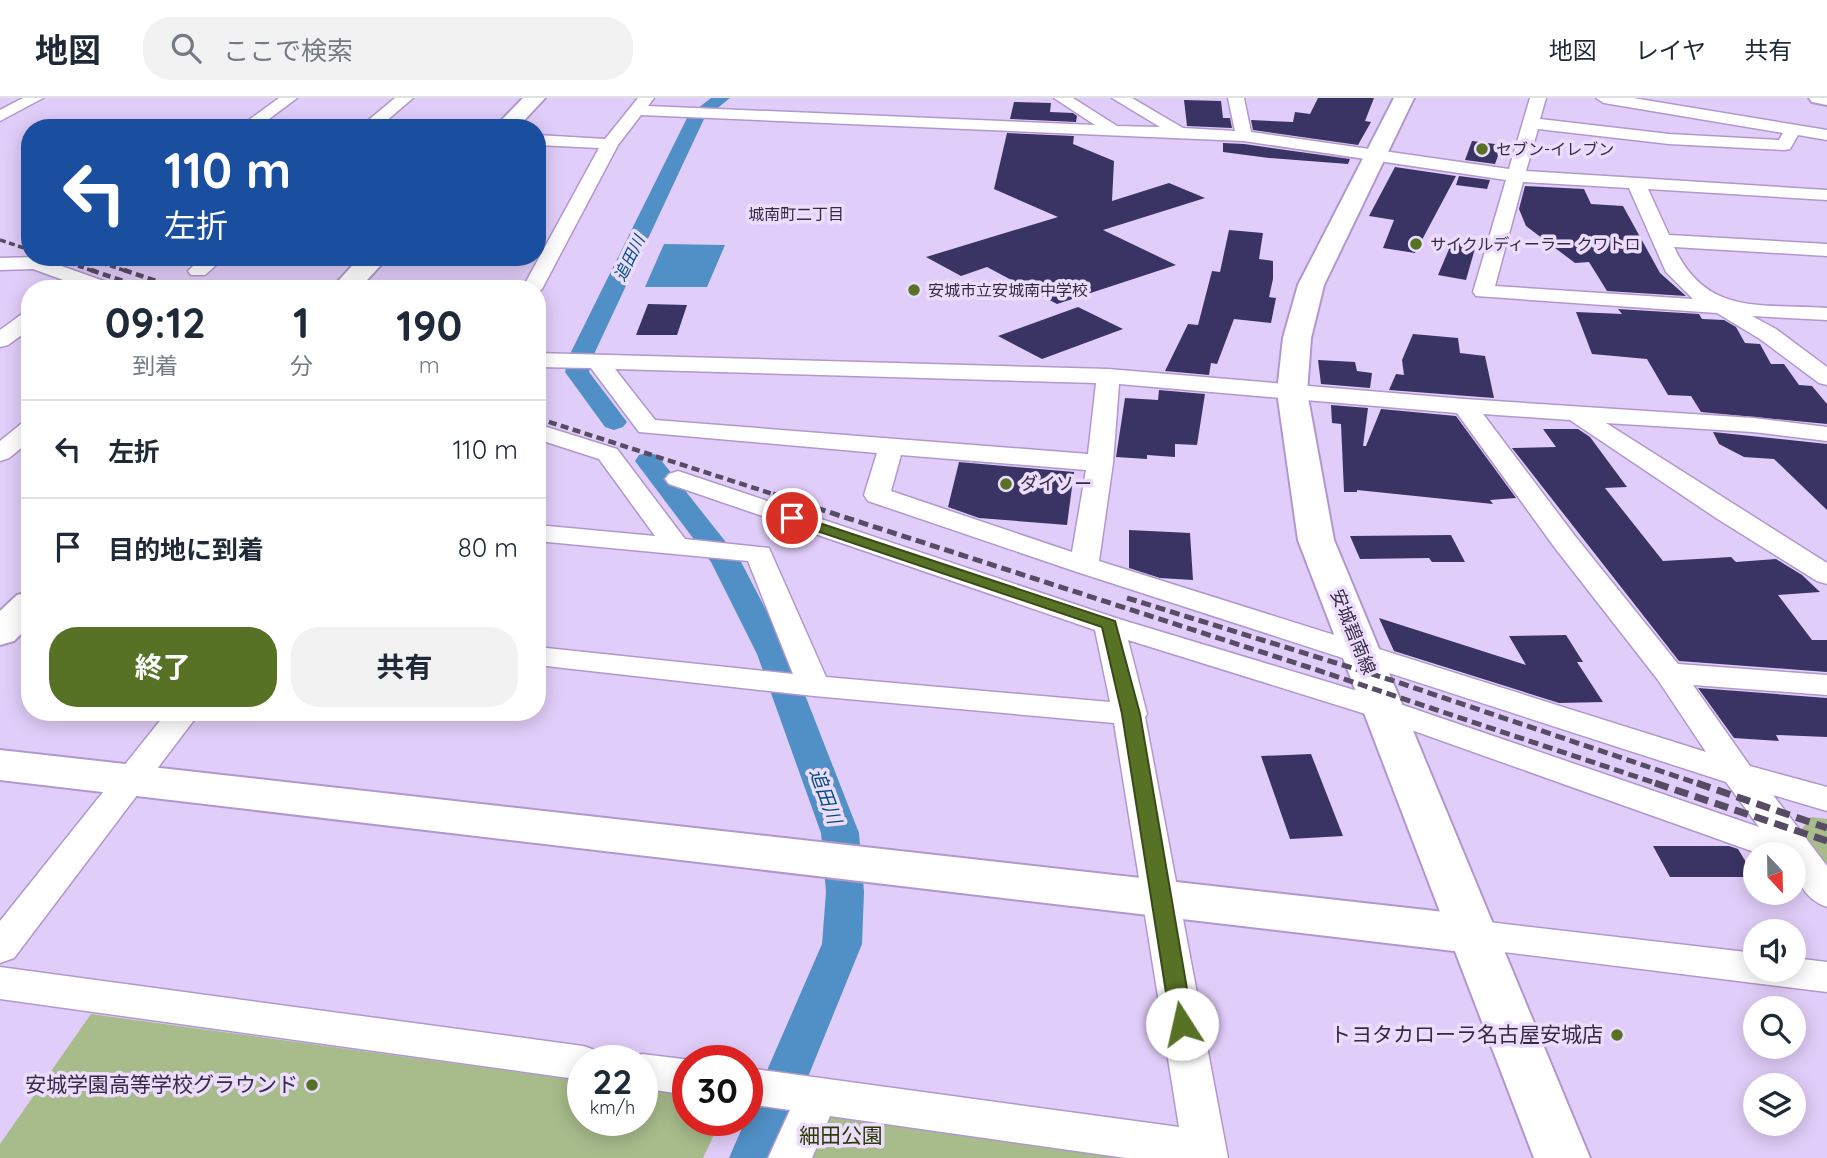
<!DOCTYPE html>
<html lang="ja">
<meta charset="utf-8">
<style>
:root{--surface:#fff;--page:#f2f2f3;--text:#1f2937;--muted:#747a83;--line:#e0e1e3;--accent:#577225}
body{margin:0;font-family:Quicksand,"Noto Sans JP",sans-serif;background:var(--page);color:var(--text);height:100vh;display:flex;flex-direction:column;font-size:26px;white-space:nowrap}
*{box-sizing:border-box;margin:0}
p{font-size:23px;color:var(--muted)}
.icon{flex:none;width:38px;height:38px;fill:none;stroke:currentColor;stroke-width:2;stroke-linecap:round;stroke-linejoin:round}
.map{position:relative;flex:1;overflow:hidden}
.details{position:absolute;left:21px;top:182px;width:525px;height:441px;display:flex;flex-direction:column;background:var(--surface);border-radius:28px;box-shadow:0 4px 18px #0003}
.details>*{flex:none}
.guide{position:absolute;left:21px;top:21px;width:525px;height:147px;border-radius:28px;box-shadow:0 4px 18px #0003;background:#1a4fa0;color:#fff;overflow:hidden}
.needle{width:46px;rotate:158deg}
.controls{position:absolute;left:1743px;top:744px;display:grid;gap:14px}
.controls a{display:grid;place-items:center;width:63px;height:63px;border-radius:50%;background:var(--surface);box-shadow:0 4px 18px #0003;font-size:35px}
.speed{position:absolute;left:567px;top:947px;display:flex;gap:14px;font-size:35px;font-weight:700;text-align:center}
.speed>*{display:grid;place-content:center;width:91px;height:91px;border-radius:50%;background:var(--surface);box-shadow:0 4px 18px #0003;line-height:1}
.speed small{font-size:18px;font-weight:400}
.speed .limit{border:10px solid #d22;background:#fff;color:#111}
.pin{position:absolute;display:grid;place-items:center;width:60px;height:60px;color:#fff;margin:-30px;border:4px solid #fff;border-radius:50%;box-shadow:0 2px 7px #0007}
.me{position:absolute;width:77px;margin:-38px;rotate:350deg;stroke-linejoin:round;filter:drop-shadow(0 0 5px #0008)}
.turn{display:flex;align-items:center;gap:24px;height:147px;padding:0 28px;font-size:32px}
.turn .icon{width:91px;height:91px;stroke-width:2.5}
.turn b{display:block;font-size:49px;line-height:60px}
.eta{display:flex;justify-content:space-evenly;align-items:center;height:119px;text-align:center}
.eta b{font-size:42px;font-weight:700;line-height:49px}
.primary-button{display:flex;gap:14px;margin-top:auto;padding:14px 28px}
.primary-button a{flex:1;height:80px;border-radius:28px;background:var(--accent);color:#fff;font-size:28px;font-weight:700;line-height:80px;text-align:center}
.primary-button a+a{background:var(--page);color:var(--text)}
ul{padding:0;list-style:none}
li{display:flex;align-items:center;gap:21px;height:98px;padding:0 28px;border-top:2px solid var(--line)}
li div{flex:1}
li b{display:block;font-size:26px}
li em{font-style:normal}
header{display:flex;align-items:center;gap:42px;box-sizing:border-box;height:98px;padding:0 35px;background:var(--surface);border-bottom:2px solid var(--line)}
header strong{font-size:33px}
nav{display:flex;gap:38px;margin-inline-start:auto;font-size:24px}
.search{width:490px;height:63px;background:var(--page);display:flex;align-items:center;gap:18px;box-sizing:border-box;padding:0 24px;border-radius:28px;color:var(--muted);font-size:26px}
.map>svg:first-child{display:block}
.green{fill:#a7bb8b}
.water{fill:#5190c6}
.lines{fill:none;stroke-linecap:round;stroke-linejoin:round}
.canal{fill:#5190c6;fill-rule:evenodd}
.building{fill:#393463}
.minor-casing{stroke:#b198cc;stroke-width:3}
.tertiary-casing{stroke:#b198cc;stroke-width:4}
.primary-casing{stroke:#b198cc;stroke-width:4}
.minor{fill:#fff;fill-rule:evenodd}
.tertiary{fill:#fff;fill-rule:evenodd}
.primary{fill:#fff;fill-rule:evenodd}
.rail-far3{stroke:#584c65;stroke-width:3.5;stroke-dasharray:6 3.5;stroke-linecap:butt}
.rail-far2{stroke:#584c65;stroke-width:4.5;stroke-dasharray:8 4.5;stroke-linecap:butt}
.rail-far1{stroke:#584c65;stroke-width:5;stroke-dasharray:10 5;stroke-linecap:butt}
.rail{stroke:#584c65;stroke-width:7;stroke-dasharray:14 7;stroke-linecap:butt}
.route{fill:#577225;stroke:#394a18;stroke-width:2}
.poi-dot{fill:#577225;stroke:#ecddfe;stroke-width:2.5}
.labels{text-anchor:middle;stroke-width:7;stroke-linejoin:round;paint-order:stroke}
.far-poi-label{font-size:16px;fill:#352b40;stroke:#ecddfe;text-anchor:start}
.far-neighbourhood-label{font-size:16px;fill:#352b40;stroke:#ecddfe}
.far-water-label{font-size:16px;font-style:italic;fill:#004e81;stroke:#ecddfe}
.poi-label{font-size:18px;fill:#352b40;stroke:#ecddfe;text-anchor:start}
.street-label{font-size:18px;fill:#352b40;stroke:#ecddfe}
.water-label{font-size:19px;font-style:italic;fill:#004e81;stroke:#ecddfe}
.near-poi-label{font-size:21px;fill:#352b40;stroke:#ecddfe;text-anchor:end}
.near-park-label{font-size:21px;fill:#2b3c04;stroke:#ecddfe}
</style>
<header>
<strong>地図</strong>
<div class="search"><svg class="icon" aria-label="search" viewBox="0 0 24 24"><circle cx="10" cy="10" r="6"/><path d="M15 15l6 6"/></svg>ここで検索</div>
<nav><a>地図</a><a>レイヤ</a><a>共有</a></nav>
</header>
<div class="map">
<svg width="1827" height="1060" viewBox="0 0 1827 1060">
<rect width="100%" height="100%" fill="#e1cdf9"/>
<path class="green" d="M1811 719 1827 721V768L1801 732Z
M91 916 583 983V1022H642V991L688 997V1022H721L703 1060H0V1046Z
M836 1015 1139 1060H805L820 1024Z"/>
<path class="water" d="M664 146 725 147 707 189H645Z"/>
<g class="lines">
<path class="canal" d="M711 0H730L704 21 595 254 589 274 627 324 623 329 614 332 605 329 565 274 571 254 688 18Z
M648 355 657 357 740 462 789 556 859 735 864 794 862 846 775 1060H729L822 846 826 794 821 735 757 556 711 464 635 363 639 357Z"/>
</g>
<path class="building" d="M1318 0H1374L1365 23 1371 24 1358 47 1253 32 1251 22 1293 24 1295 14 1310 16Z
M1184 2 1221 3 1223 20H1230L1232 30 1187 28Z
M1014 4 1051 5 1050 14 1073 15 1077 18 1076 24 1010 21Z
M1007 35 1074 38 1073 46 1114 63 1112 103 1169 85 1205 100 1103 132 1176 167 1057 206 987 169 961 178 926 159 1058 119 994 91Z
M1472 43 1502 47 1495 66 1465 62Z
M1223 45 1244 46 1350 61 1348 66 1269 60 1223 54Z
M1395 69 1456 78 1415 155 1383 150 1394 122 1369 118Z
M1459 78 1490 82 1487 91 1456 87Z
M1525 88 1584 91 1591 106 1623 108 1660 175 1686 198 1607 193 1589 164 1575 165 1526 128 1519 111Z
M1229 132 1263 135 1259 161 1273 163V181L1269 199 1276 200 1271 225 1234 221 1217 266 1211 265 1209 277 1165 273 1188 226 1198 227 1212 173 1220 174Z
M1452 144 1476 147 1466 182 1438 177Z
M648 206 687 207 677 237H636Z
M1078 209 1123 231 1042 261 998 238Z
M1618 211 1699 216 1702 221 1724 222 1736 229 1745 245 1760 246 1771 266H1784L1799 287 1812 288 1827 306V326L1701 314 1691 298 1668 297 1647 261 1592 256 1576 214 1622 216Z
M1413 236 1458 240 1460 255 1485 258 1494 300 1389 292 1396 276 1404 277 1402 262Z
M1318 262 1355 264 1357 273 1372 275 1370 290 1321 286Z
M1159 292 1205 296 1197 347 1175 346V359L1147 357V361L1116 359 1125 300 1158 302Z
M1331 307 1368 310 1363 348H1366L1381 311 1456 318 1516 400 1490 402 1493 406 1357 392V394H1344L1341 326 1332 325Z
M1543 331H1578L1590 339 1627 389 1605 390 1663 463 1731 459 1736 464 1776 461 1802 477 1820 494 1778 497 1812 542H1827V574L1679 563 1512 350 1556 349Z
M1713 334 1827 346V412L1774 361 1744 359 1719 346Z
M959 364 1074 374 1067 427 979 420 948 409Z
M1129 432 1190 435 1193 482 1160 480 1129 470Z
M1451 437 1465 464H1432L1429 460 1360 461 1350 438Z
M1379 520 1526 567 1509 538 1566 537 1583 564H1577L1603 604 1559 605 1394 553Z
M1698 590 1827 600V639L1776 637 1779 643 1734 640Z
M1311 656 1343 738 1290 741 1261 658Z
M1653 748H1729L1738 751 1755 779H1670Z"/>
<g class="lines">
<defs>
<path id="minor" d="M23 0H43L0 23V12Z
M279 0H297L257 30H238Z
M395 0H413L378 30H359Z
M638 0H654L648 8 1095 27 1054 0H1073L1117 28 1160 29 1112 0H1132L1183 30 1235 33 1228 0H1244L1251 34 1509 71 1530 0H1546L1540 21 1669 36 1779 42 1783 35 1604 5 1596 0H1633L1827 32V42L1798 37 1790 51 1784 52 1669 46 1538 31 1526 73 1827 92V102L1648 91 1669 137 1827 146V158L1674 149C1707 219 1761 205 1827 210V222L1752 218 1776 231 1827 269V287L1819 285 1760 241 1717 215 1476 198 1473 194 1506 82 1244 43 641 17 618 47 542 191 537 196V191H522L599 50 537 47V37L605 41ZM1523 84 1629 90 1666 174 1693 201 1495 188Z
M36 159 115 187 118 191H88L33 171 0 172V160Z
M202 159H225L205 177H191L188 173Z
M30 215V231L8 247 0 249V232L22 216Z
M537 255 1108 271 1464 301 1753 320 1827 329V343L1753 334 1606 325 1827 465V486L1817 483 1716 420 1570 322 1483 316 1575 438 1678 566 1827 577V597L1693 587 1750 668 1827 689V713L1773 697 1827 768V809C1803 801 1794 779 1794 756H1760L1372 618 1128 542 1147 616 1145 619 1228 1060H1126L830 1018 812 1060H768L790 1012 747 1006V970L1179 1029 1114 625 814 598 537 567V549L793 576 748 463 537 443V427L655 438 599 361 537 341V326L617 351 685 441 769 450 826 579 1110 604 1095 532 669 386 665 381 669 376 678 373 687 376 1119 521 1394 604 1759 729 1726 684 1074 473 868 403 864 397 877 355 639 334 591 270 537 269ZM615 271 1096 285 1088 356 655 322ZM1119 286 1457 315 1555 450 1658 582 1706 654 1099 463 1113 365ZM901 357 1086 372 1072 454 891 393Z
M30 324V343L9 360 0 363V343L21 326Z
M167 614H200L14 860 0 865V823Z
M1471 822 1755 855V872H1794V860L1827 864V894L1471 850 1458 846 1452 836 1458 826Z
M0 869 583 948 598 953 602 962H583V982L0 901Z
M642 956 691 962H688V997L642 990V962H626Z"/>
<path id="tertiary" d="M523 0H545L517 30H494Z
M1809 0H1827V7L1812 4Z
M360 159H388L359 191H331Z
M30 494V527L14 543 0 547V513L17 497Z
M0 652 1471 817 1488 823 1495 836 1488 849 1471 855 0 682Z"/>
<path id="primary" d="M1394 0H1414L1324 187 1311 240 1307 294 1334 442 1590 1060H1534L1298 442 1277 294 1283 240 1298 187Z"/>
</defs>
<use href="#minor" class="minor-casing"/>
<use href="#tertiary" class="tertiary-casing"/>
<use href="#primary" class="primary-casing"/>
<use href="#minor" class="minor"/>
<use href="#tertiary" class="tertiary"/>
<use href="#primary" class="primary"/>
<path class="rail-far3" d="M0 142 30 152
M51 159 96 174
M83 159 129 174"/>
<path class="rail-far2" d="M91 172 147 191
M124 172 180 191
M537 320 779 398"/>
<path class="rail-far1" d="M773 396 1308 569 1661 687
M1127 500 1391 582 1702 687"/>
<path class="rail" d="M1655 685 1827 743
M1697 685 1827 730"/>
</g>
<path class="route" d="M792 416 1115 523 1140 616 1193 926 1190 932 1182 935 1174 932 1171 926 1122 616 1102 529 787 423 785 420 787 417Z"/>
<g class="poi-dot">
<circle cx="1482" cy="51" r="7"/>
<circle cx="1416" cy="146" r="7"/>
<circle cx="914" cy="192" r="7"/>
<circle cx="1006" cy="386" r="7"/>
<circle cx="1617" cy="937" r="7"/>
<circle cx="312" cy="987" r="7"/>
</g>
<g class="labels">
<g class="far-poi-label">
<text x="1496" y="57">セブン-イレブン</text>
<text x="1430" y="152">サイクルディーラー クワトロ</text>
<text x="928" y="198">安城市立安城南中学校</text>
</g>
<g class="far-neighbourhood-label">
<text x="796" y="122">城南町二丁目</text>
</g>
<g class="far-water-label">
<text transform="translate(629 160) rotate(-64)" y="6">追田川</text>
</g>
<g class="poi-label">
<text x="1020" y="392">ダイソー</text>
</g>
<g class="street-label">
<text transform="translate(1353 534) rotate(68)" y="6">安城碧南線</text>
</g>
<g class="water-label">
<text transform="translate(826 698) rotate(70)" y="7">追田川</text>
</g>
<g class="near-poi-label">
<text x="1603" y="944">トヨタカローラ名古屋安城店</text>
<text x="298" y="994">安城学園高等学校グラウンド</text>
</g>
<g class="near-park-label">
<text x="841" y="1045">細田公園</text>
</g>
</g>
</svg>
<div class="controls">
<a><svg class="needle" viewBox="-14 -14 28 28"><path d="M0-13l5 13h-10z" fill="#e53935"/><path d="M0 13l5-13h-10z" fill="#747a83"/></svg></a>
<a><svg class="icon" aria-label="sound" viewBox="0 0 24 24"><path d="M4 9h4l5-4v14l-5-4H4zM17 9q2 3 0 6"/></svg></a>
<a><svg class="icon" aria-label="search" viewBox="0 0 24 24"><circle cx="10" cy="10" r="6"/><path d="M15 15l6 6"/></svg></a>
<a><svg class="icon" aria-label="layers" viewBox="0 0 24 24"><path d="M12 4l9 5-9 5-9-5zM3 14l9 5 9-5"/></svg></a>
</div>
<div class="speed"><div>22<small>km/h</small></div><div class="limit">30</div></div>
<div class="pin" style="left:792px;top:420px;background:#d93025"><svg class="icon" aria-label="arrive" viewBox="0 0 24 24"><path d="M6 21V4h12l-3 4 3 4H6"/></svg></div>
<svg class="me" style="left:1182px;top:926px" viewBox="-20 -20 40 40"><circle r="19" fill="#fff"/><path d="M0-13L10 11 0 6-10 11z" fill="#577225"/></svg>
<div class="guide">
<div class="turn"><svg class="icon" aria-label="left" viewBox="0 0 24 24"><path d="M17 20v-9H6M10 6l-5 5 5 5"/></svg><div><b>110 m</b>左折</div></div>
</div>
<section class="details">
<div class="eta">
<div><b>09:12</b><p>到着</p></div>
<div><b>1</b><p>分</p></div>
<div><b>190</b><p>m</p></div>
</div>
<ul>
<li><svg class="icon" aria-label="left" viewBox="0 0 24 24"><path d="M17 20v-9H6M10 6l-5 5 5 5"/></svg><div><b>左折</b></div><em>110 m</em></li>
<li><svg class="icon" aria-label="arrive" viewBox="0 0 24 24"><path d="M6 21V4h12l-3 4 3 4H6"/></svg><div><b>目的地に到着</b></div><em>80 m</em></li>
</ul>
<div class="primary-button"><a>終了</a><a>共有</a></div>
</section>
</div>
